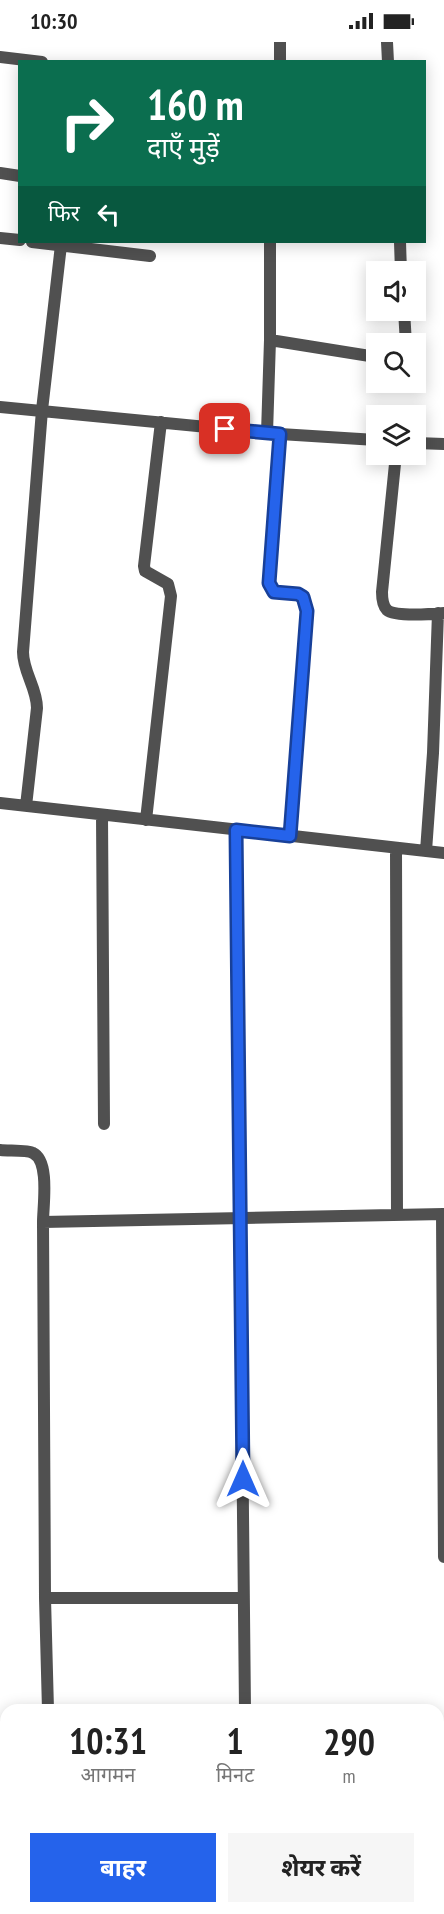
<!DOCTYPE html>
<html lang="hi">
<meta charset="utf-8">
<style>
:root{--surface:#fff;--page:#f6f6f6;--text:#222;--muted:#767676;--accent:#2563eb}
body{margin:0;font-family:"PT Sans Narrow","Noto Sans Devanagari",sans-serif;background:var(--page);color:var(--text);height:100vh;display:flex;flex-direction:column;font-size:22px;white-space:nowrap}
*{box-sizing:border-box;margin:0}
p{font-size:20px;color:var(--muted)}
.icon{flex:none;width:33px;height:33px;fill:none;stroke:currentColor;stroke-width:2;stroke-linecap:round;stroke-linejoin:round}
.map{position:relative;flex:1;overflow:hidden}
.drawer{position:absolute;left:0px;top:1662px;width:444px;height:210px;display:flex;flex-direction:column;background:var(--surface);border-radius:18px 18px 0 0;box-shadow:0 3px 15px #0003}
.drawer>*{flex:none}
.hud{position:absolute;left:18px;top:18px;width:408px;height:183px;border-radius:0px;box-shadow:0 3px 15px #0003;background:#0b6e4f;color:#fff;overflow:hidden}
.controls{position:absolute;left:366px;top:219px;display:grid;gap:12px}
.controls a{display:grid;place-items:center;width:60px;height:60px;border-radius:0px;background:var(--surface);box-shadow:0 3px 15px #0003;font-size:30px}
.pin{position:absolute;display:grid;place-items:center;width:51px;height:51px;color:#fff;margin:-26px;border-radius:12px;box-shadow:0 3px 9px #0006}
.me{position:absolute;width:66px;margin:-33px;rotate:0deg;stroke-linejoin:round;filter:drop-shadow(0 0 4px #0008)}
.turn{display:flex;align-items:center;gap:21px;height:126px;padding:0 30px;font-size:27px}
.turn .icon{width:78px;height:78px;stroke-width:2.5}
.turn b{display:block;font-size:42px;line-height:51px}
.then{display:flex;align-items:center;height:57px;padding:0 30px;background:#0003;gap:12px;font-size:22px}
.eta{display:flex;justify-content:space-evenly;align-items:center;height:102px;text-align:center}
.eta b{font-size:36px;font-weight:700;line-height:42px}
.button{display:flex;gap:12px;margin-top:auto;padding:12px 30px}
.button a{flex:1;height:69px;border-radius:0px;background:var(--accent);color:#fff;font-size:24px;font-weight:700;line-height:69px;text-align:center}
.button a+a{background:var(--page);color:var(--text)}
.status{display:flex;justify-content:space-between;align-items:center;height:42px;padding:0 30px;background:var(--surface);direction:ltr}
.status svg{height:16px;fill:currentColor}
.map>svg:first-child{display:block}
.lines{fill:none;stroke-linecap:round;stroke-linejoin:round}
.minor{stroke:#505050;stroke-width:12}
.route-casing{stroke:#184099;stroke-width:15}
.route{stroke:#2563eb;stroke-width:10}
</style>
<div class="status"><b>10:30</b><svg viewBox="0 0 49 12"><path d="M0 12V9h3v3zM5 12V6h3v6zM10 12V3h3v9zM15 12V0h3v12zM26 1h20v11H26zM47 4h2v5h-2z"/></svg></div>
<div class="map">
<svg width="444" height="1872" viewBox="0 0 444 1872">
<rect width="100%" height="100%" fill="#fff"/>
<g class="lines">
<path class="minor" d="M387 0 388 20
M0 15 42 20
M280 20V0
M0 131 20 134
M0 196 20 198
M32 200 150 214
M400 200 401 230
M404 268 406 302
M270 298 376 315
M0 365 280 392 376 398
M267 391 270 298V200
M280 392 269 541 274 550 298 552 303 555 307 569 290 794
M416 401 444 402
M396 412 382 550C382 555 383 564 387 568 395 575 433 572 444 571
M0 761 444 811
M26 764 37 666C37 646 23 630 23 610L42 368 61 203
M102 773 104 1082
M146 778 171 554 168 542 145 529 144 524 161 380
M236 788 245 1668
M396 806 397 1173
M426 809 433 711 438 571
M0 1108C8 1109 28 1108 33 1111 50 1119 43 1164 43 1180L45 1556 48 1668
M442 1172 444 1515
M43 1180 444 1172
M45 1556H243
M438 1760H444
M0 1772H6
M0 1861H6
M53 1866V1872
M248 1866V1872"/>
</g>
<g class="lines">
<defs>
<path id="route" d="M225 387 280 392 269 541 274 550 298 552 303 555 307 569 290 794 236 788 243 1437"/>
</defs>
<use href="#route" class="route-casing"/>
<use href="#route" class="route"/>
</g>
</svg>
<div class="controls">
<a><svg class="icon" aria-label="sound" viewBox="0 0 24 24"><path d="M4 9h4l5-4v14l-5-4H4zM17 9q2 3 0 6"/></svg></a>
<a><svg class="icon" aria-label="search" viewBox="0 0 24 24"><circle cx="10" cy="10" r="6"/><path d="M15 15l6 6"/></svg></a>
<a><svg class="icon" aria-label="layers" viewBox="0 0 24 24"><path d="M12 4l9 5-9 5-9-5zM3 14l9 5 9-5"/></svg></a>
</div>
<div class="pin" style="left:225px;top:387px;background:#d93025"><svg class="icon" aria-label="arrive" viewBox="0 0 24 24"><path d="M6 21V4h12l-3 4 3 4H6"/></svg></div>
<svg class="me" style="left:243px;top:1437px" viewBox="-20 -20 40 40"><path d="M0-17L14 15 0 8-14 15z" fill="#2563eb" stroke="#fff" stroke-width="4"/></svg>
<div class="hud">
<div class="turn"><svg class="icon" aria-label="right" viewBox="0 0 24 24"><path d="M7 20v-9h11M14 6l5 5-5 5"/></svg><div><b>160 m</b>दाएँ मुड़ें</div></div>
<div class="then">फिर<svg class="icon" aria-label="left" viewBox="0 0 24 24"><path d="M17 20v-9H6M10 6l-5 5 5 5"/></svg></div>
</div>
<section class="drawer">
<div class="eta">
<div><b>10:31</b><p>आगमन</p></div>
<div><b>1</b><p>मिनट</p></div>
<div><b>290</b><p>m</p></div>
</div>
<div class="button"><a>बाहर</a><a>शेयर करें</a></div>
</section>
</div>
